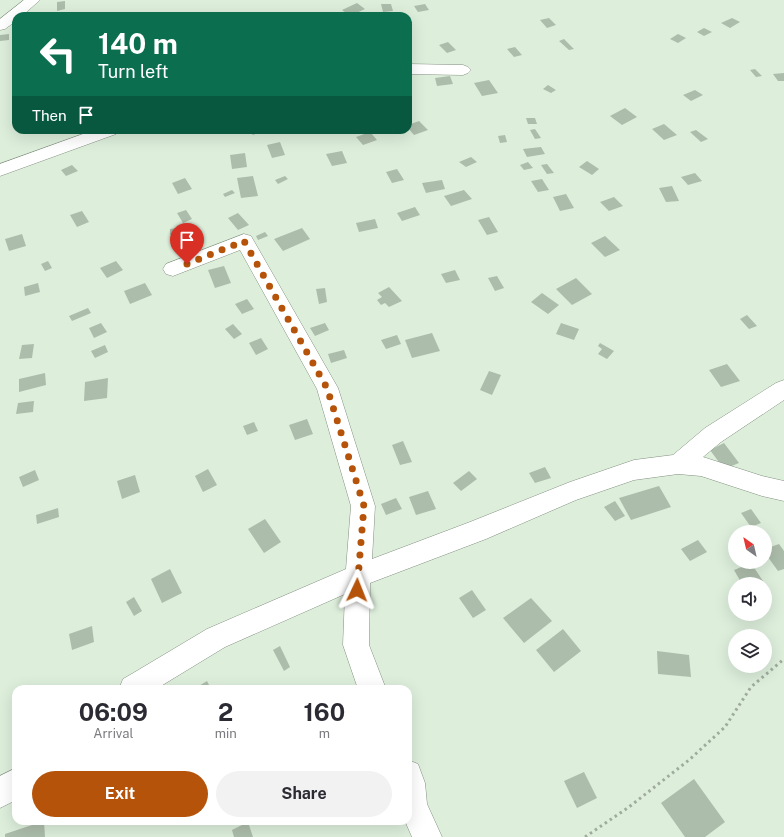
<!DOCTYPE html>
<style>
:root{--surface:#fff;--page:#f2f2f3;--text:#2b2b33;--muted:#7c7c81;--accent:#b45309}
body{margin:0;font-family:"Public Sans",sans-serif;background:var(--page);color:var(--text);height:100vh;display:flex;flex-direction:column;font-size:15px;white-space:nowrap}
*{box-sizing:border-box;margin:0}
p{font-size:13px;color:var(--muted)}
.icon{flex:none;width:22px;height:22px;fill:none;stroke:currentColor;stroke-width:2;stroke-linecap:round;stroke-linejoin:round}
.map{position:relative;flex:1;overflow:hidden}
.details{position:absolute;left:12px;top:685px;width:400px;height:140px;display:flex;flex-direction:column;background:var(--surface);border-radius:12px;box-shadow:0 4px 16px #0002}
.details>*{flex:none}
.banner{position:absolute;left:12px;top:12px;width:400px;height:122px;border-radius:12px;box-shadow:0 4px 16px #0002;background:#0b6e4f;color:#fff;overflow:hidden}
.needle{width:26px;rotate:326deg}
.buttons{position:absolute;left:728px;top:525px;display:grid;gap:8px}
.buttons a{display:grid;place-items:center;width:44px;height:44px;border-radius:50%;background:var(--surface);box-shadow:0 4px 16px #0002;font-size:20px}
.pin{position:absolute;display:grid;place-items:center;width:34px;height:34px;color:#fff;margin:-41px -17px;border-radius:50% 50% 50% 0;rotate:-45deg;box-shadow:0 0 4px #0007}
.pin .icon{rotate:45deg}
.me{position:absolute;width:44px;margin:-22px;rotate:2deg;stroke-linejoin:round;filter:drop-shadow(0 0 3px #0008)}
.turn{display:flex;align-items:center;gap:14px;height:84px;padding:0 20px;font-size:18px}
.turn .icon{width:52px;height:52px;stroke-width:2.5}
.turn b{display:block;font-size:28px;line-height:34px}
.then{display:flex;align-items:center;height:38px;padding:0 20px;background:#0003;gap:8px;font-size:15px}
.eta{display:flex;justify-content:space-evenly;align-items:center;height:68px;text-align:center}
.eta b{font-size:24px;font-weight:700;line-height:28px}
.action{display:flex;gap:8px;margin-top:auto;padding:8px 20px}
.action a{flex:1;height:46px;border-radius:24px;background:var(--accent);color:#fff;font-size:16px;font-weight:700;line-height:46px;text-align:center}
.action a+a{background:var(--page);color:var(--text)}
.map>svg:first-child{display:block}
.building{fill:#adbdab}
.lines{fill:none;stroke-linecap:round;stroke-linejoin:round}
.minor-casing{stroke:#829180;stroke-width:1}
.path{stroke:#9fac9d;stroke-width:3;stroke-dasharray:2.5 3.5;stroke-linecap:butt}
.minor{fill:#fff;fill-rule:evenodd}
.route{stroke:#b45309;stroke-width:7;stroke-dasharray:0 12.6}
</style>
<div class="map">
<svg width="784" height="837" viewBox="0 0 784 837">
<rect width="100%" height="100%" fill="#ddeedb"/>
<path class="building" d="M65 1V9L57 11V2Z
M357 3 365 9 350 16 342 10Z
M381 4H391L393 11 383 12Z
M425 4 429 10 418 12 414 6Z
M549 18 556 25 547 28 540 20Z
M732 18 740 22 730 28 721 23Z
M704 28 712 32 704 36 697 32Z
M9 34V40L0 41V35Z
M678 34 686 38 678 43 670 39Z
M564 39 574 49 569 50 559 41Z
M448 42 456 50 447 53 439 45Z
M515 47 522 55 514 57 507 49Z
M755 69 762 76 756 77 750 70Z
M784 73V81H778L773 74Z
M450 76 453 84 437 86 435 78Z
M489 80 498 93 482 96 474 83Z
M548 85 556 90 551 93 543 89Z
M695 90 703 95 691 101 683 95Z
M625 108 637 117 622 125 610 116Z
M526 118H535L537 124H528Z
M419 121 428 130 414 135 408 128V125Z
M664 124 677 135 664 140 652 129Z
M535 129 541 138 535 139 530 130Z
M248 130H265L253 135Z
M696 130 708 139 701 142 690 132Z
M370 132 377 140 363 145 356 137Z
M505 135 507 142 500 143 498 136Z
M280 142 285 155 272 158 267 145Z
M541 147 545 154 527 157 523 149Z
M342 151 347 163 332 166 326 154Z
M245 153 247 167 232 169 230 155Z
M471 157 477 162 466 167 459 162Z
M587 161 599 169 592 175 579 167Z
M528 162 533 168 524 170 520 165Z
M547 164 554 173 547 174 541 165Z
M72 165 78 171 66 176 61 170Z
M397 169 404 180 392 183 386 172Z
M695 173 702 181 688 185 681 177Z
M253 176 258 196 241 198 237 178Z
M285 176 288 179 278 184 275 180Z
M185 178 192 189 178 194 172 183Z
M542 179 549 190 538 192 531 181Z
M442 180 445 189 426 193 422 183Z
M672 186 679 201 666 202 659 188Z
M232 190 235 193 225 197 223 194Z
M464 190 472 199 451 206 444 196Z
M566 194 574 208 560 211 553 197Z
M614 197 623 206 609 211 600 202Z
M415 207 420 215 402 221 397 213Z
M186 210 192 219 183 223 177 213Z
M82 211 89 222 77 227 70 215Z
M238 213 249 225 238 230 228 218Z
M489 217 498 232 487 235 478 220Z
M375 219 378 228 359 232 356 223Z
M177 228V234L170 235V229Z
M302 228 310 239 283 251 274 239Z
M265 232 268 236 258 240 256 236Z
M22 234 26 246 9 251 5 239Z
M605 236 620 250 605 257 591 243Z
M48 261 52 268 45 271 41 264Z
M116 261 123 270 107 278 100 268Z
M224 266 231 283 215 288 208 270Z
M455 270 460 280 446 283 441 274Z
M497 276 504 288 495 291 488 278Z
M576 278 592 294 572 305 556 289Z
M38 283 40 292 25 296 24 287Z
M145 283 152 295 130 304 124 291Z
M389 287 402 301 389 307 385 303 381 305 377 300 382 297 378 293Z
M325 288 327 302 319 304 316 289Z
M542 293 559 305 548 314 531 302Z
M247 299 254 309 242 314 235 304Z
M88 308 91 313 72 321 69 316Z
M747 315 757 326 749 329 740 319Z
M101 323 107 332 94 338 89 328Z
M325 323 329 330 315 336 310 328Z
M561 323 579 329 574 340 556 334Z
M233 324 242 334 234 339 225 329Z
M432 333 440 351 412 358 405 340Z
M397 335 401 344 386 349 381 340Z
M261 338 268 349 256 355 249 343Z
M600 343 614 351 607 359 598 354 602 349 598 346Z
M34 344 32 358 19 359 22 345Z
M105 345 108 352 95 358 91 351Z
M344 350 347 358 331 363 328 354Z
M727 364 740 381 721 387 709 370Z
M489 371 501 375 492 395 480 390Z
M45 373 46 385 19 392V379Z
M108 378 107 398 84 401 85 382Z
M34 401 33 412 16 414 18 403Z
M307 419 313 434 295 440 289 425Z
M254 422 258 431 247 435 243 426Z
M403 441 412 462 400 465 392 445Z
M724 443 739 463 724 469 710 450Z
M545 467 551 478 535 483 529 473Z
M208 469 217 485 203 492 195 476Z
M35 470 39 480 23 487 19 477Z
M469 471 477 479 461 491 453 483Z
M135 475 140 492 122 499 117 481Z
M659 486 671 507 631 520 619 498Z
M428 491 436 509 416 515 409 497Z
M396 498 402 509 386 515 381 504Z
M615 501 625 516 615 521 604 507Z
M58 508 59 517 37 524 36 515Z
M751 509 761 523 751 527 741 513Z
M265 519 281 542 264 553 248 529Z
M698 540 707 552 690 561 681 549Z
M779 544 784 551V569L778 571 765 553V549Z
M751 563 765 584H742L734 570Z
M170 569 182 593 162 603 151 579Z
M472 590 486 610 473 618 459 598Z
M134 597 142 611 134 616 126 602Z
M531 598 552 621 524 643 503 618Z
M92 626 94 642 72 650 69 634Z
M563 629 581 651 554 672 536 650Z
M280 646 290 667 284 671 273 650Z
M657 651 689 655 691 677 658 674Z
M207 681 211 689H194Z
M584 772 597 798 577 808 564 781Z
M694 779 725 822 705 837H685L661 803Z
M44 821 45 837H5V834Z
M248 822 253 837H234L232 830Z"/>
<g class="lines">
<defs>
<path id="minor" d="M24 0H40L22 16H16V21L5 29 0 30V19Z
M408 64 463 65 468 67 471 70 468 73 463 75 408 74Z
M94 130H118L116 134 0 176V164Z
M244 234 251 236 338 388 375 506 372 559 470 522 570 482 634 460 673 455 705 428 776 383 784 380V400L721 442 703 457 762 476 784 481V501L762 496 701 476 678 474 634 480 576 500 486 539 370 583 369 645 386 689H358L343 645 345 594 225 647 156 689H119L123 679 135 672 207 629 346 569 351 506 317 389 240 250 173 276 166 274 163 269 166 264Z
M408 760 418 764 425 783 427 804 442 837H412L405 821H408Z
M16 768V800L0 808V776Z"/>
</defs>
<use href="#minor" class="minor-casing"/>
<path class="path" d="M585 837 629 807 689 760 725 727 751 687 784 659"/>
<use href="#minor" class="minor"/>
</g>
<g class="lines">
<path class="route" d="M187 264 244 241 327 388 364 506 357 590"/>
</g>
</svg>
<div class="buttons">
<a><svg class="needle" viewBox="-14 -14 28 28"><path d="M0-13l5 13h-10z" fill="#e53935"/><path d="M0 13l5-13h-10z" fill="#7c7c81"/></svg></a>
<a><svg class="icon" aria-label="sound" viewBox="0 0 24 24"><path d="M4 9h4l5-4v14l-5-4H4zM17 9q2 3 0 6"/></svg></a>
<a><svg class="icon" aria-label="layers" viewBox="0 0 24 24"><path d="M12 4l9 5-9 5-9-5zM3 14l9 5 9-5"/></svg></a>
</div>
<div class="pin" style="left:187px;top:264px;background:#d93025"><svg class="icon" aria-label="arrive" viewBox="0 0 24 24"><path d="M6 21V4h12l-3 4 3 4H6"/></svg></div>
<svg class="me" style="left:357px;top:590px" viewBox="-20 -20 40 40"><path d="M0-17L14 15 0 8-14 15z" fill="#b45309" stroke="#fff" stroke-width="4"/></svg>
<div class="banner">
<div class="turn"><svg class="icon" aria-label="left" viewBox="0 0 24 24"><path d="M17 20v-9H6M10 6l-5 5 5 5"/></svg><div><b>140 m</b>Turn left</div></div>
<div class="then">Then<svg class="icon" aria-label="arrive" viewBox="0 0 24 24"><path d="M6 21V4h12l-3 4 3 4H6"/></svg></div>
</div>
<section class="details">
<div class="eta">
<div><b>06:09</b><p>Arrival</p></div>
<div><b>2</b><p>min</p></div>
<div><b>160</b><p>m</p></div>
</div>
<div class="action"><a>Exit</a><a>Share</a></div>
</section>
</div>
